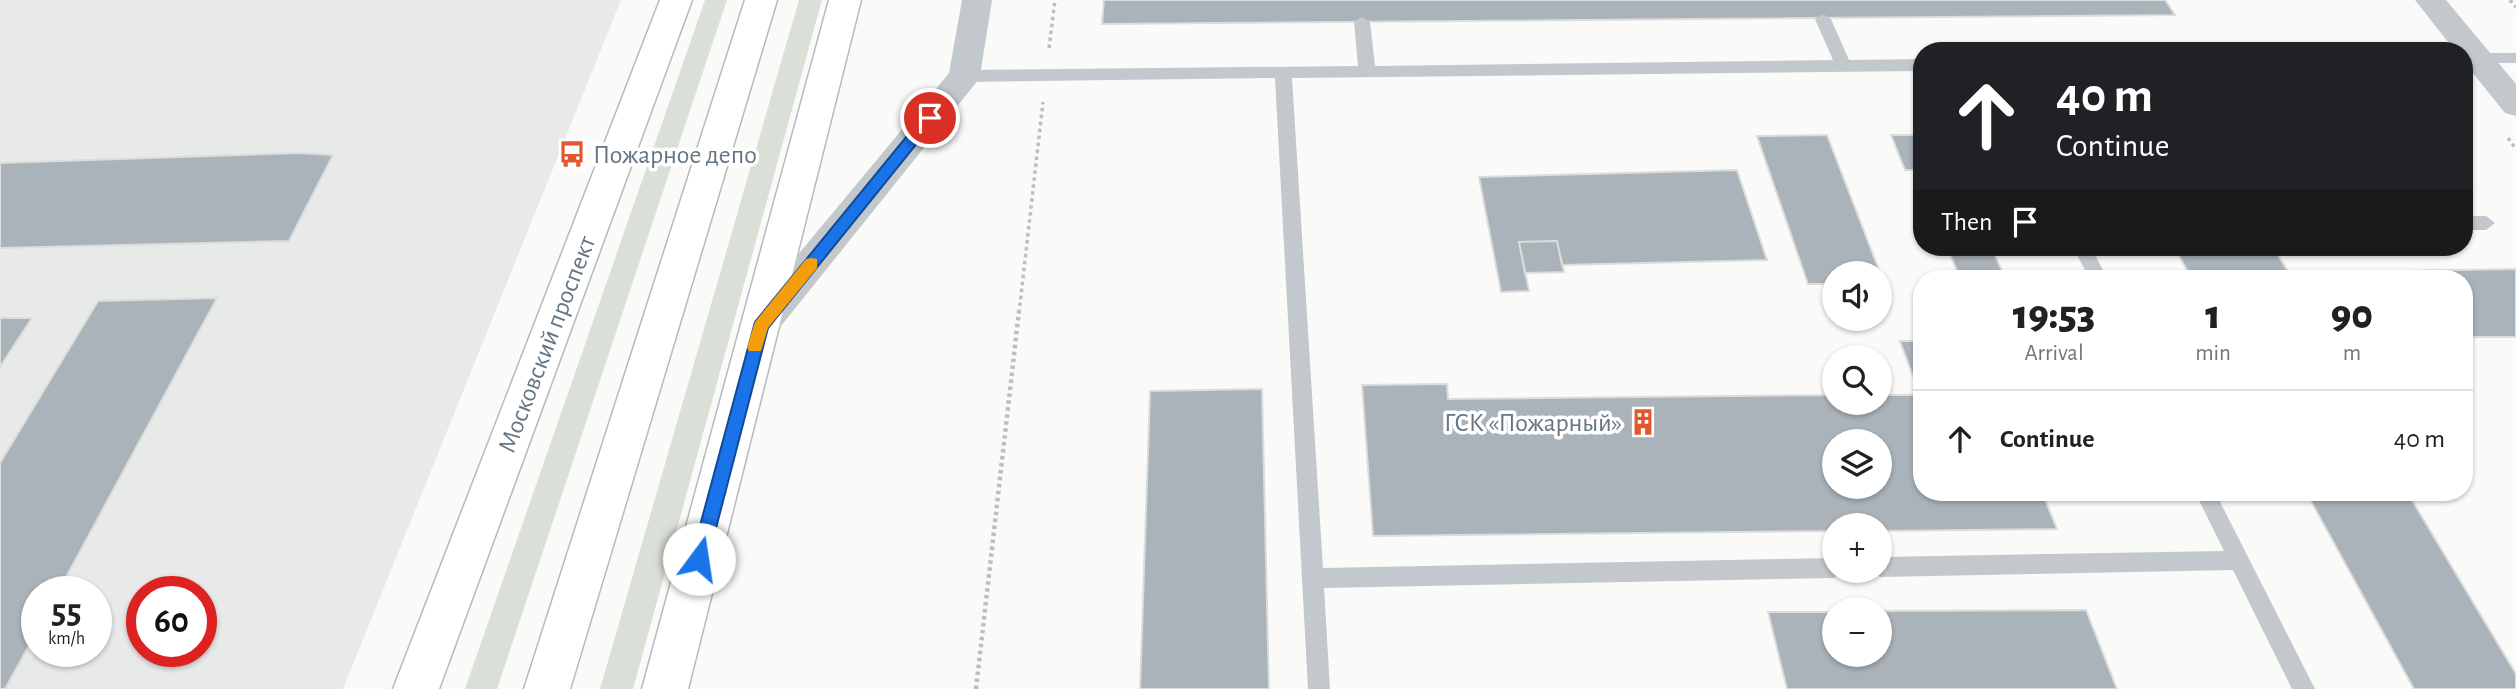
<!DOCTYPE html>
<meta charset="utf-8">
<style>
:root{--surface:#fff;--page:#f6f6f6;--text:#202124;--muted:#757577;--line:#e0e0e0}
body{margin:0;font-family:"Alegreya Sans",sans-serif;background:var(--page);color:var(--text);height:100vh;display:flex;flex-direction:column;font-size:26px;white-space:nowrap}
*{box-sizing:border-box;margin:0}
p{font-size:23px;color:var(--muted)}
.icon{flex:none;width:38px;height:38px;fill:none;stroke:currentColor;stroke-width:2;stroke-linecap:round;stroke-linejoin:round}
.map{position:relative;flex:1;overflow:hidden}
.drawer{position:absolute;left:1913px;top:270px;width:560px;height:231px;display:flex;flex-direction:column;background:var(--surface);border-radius:28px;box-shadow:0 2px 5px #0004}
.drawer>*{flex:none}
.hud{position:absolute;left:1913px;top:42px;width:560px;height:214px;border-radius:28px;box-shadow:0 2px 5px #0004;background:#202124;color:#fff;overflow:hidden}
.buttons{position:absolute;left:1822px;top:261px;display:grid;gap:14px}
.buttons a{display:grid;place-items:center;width:70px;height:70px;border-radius:50%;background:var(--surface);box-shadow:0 2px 5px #0004;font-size:35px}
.speed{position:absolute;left:21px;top:576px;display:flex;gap:14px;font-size:35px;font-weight:700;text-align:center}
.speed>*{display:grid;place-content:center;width:91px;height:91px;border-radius:50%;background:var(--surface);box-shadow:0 2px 5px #0004;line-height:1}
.speed small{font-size:18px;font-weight:400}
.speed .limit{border:10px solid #d22;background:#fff;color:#111}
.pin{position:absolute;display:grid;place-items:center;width:60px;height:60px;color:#fff;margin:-30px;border:4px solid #fff;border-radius:50%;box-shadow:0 2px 7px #0007}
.me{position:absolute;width:77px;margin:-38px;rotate:14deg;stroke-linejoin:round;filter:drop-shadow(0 0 5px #0008)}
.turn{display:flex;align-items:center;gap:24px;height:147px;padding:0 28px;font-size:32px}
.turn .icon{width:91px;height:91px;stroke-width:2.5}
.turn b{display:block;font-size:49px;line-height:60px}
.then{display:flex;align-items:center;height:66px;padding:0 28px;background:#0003;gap:14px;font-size:26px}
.eta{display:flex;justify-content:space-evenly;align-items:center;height:119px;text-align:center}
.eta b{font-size:42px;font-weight:800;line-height:49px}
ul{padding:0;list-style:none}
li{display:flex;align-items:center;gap:21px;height:98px;padding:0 28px;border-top:2px solid var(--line)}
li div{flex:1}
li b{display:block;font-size:26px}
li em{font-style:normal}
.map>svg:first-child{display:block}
.built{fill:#e8e9e9;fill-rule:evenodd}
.green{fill:#dadfd7}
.building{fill:#aab3b9;stroke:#dcdcda;stroke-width:2;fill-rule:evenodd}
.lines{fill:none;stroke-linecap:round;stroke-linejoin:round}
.primary-casing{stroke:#b5babe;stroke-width:3}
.path-far1{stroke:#bbbfc2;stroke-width:3.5;stroke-dasharray:3.5 3.5;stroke-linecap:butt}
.path{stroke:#bbbfc2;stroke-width:4.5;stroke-dasharray:3.5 3.5;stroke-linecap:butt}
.lane{fill:#c3c8cc;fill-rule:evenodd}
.street{fill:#c3c8cc;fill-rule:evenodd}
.primary{fill:#fff;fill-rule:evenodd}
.route{fill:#1a73e8;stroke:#114b97;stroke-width:2}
.slow{fill:#f59e0b}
.labels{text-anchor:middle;stroke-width:7;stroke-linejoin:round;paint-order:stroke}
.poi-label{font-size:26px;fill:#657683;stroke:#fff;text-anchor:start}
.street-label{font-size:26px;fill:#657683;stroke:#fff}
</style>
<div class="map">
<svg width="2516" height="689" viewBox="0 0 2516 689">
<rect width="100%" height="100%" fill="#fafaf8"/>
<path class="built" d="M0 0H621L343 689H0ZM37 592H96V651H37ZM142 592H201V651H142Z"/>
<path class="green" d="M705 0H727L497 689H465Z
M799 0H822L633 689H600Z"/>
<path class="building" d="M1104 0H2165L2175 15 1102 24Z
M1827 135 1884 283H1880V273H1834V284H1808L1757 136Z
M1891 135H1922V170H1905Z
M298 153 333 155 289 241 0 248V163Z
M1737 170 1767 260 1562 265 1557 241 1519 242 1529 291 1501 292 1479 177Z
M1557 241 1564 272 1525 273 1519 242Z
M1947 247H1991L2005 277 1960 278Z
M2174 247H2273L2289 273 2516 269V337H2464V278H2184L2182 275H2190Z
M217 298 58 592H37V631L5 689H0V463L98 301Z
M0 318H32L0 367Z
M1900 341H1922V492H2042L2057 529 1880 531V525H1834V531L1373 536 1362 385 1447 384 1448 399 1834 395V402H1880V395H1920ZM1834 441H1880V486H1834Z
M1262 389 1269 689H1140L1150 391Z
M2306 492H2407L2516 674V689H2414Z
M2086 610 2117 689H1787L1768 612H1834V654H1880V611Z"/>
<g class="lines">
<defs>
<path id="primary" d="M660 0H692L439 689H393Z
M745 0H777L570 689H524Z
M829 0H861L688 689H642Z"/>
</defs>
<use href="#primary" class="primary-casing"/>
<path class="path-far1" d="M2510 0 2516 7
M1049 48 1055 0
M2508 138 2516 149
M1019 313 1043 102"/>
<path class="path" d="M976 689 1019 311"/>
<path class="lane" d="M1823 14 1831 19 1849 60 1922 59V71L1292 78 1323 568 1834 558V570H1844L1834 578 1324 588 1330 689H1308L1275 78 964 82 956 76 964 70 1358 66 1354 22 1362 17 1370 22 1375 66 1833 60 1815 19Z
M2464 53H2516V63H2464Z
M2464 216H2486L2495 223 2486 230H2464Z
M2073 247H2091L2107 278H2089Z
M2195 492H2215L2315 689H2292L2233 570 1880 577 1871 570H1880V557L2224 551Z"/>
<path class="street" d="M962 0H992L980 76 975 84 773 336 760 340 747 336 742 326 747 316 949 73Z
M2415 0H2446L2516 84V116L2505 113 2464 62V51H2455Z"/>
<use href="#primary" class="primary"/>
</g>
<path class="route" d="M930 113 937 118 935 121 768 328 708 559 706 565H693L691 559 755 322 925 114Z"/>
<path class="slow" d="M811 258 817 259V268L768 328 761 351H749L747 347 755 322 806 259Z"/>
<defs>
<symbol id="bus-bare" viewBox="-9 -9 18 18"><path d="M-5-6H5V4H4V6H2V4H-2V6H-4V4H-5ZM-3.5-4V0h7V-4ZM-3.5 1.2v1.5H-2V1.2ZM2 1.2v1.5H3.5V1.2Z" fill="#e4572e" stroke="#fff" stroke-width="2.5" paint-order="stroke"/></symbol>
<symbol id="building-bare" viewBox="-9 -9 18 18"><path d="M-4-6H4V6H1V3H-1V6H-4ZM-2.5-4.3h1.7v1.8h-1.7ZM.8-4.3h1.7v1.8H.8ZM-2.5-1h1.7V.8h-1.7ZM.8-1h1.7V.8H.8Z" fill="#e4572e" stroke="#fff" stroke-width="2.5" paint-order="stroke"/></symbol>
</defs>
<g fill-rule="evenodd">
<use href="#bus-bare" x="553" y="135" width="38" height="38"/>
<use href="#building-bare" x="1624" y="403" width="38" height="38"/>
</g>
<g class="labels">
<g class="poi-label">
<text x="593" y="163">Пожарное депо</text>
<text x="1622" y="431" text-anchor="end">ГСК «Пожарный»</text>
</g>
<g class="street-label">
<text transform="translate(546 344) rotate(-69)" y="9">Московский проспект</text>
</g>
</g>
</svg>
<div class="buttons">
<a><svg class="icon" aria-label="sound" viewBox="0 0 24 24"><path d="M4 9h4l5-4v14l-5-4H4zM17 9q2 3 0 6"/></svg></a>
<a><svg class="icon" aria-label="search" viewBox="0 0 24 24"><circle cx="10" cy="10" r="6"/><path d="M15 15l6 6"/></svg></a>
<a><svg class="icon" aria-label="layers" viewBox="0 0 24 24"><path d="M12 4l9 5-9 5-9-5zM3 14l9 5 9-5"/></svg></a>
<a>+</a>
<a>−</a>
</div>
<div class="speed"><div>55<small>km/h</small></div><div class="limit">60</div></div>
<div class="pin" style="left:930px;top:118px;background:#d93025"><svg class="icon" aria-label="arrive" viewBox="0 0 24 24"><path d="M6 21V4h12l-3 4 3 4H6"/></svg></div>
<svg class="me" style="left:699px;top:559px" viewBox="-20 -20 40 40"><circle r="19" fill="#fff"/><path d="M0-13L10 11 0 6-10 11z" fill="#1a73e8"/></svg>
<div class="hud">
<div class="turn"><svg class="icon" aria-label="ahead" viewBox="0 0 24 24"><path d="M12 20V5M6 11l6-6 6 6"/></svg><div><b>40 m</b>Continue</div></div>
<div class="then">Then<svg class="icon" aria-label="arrive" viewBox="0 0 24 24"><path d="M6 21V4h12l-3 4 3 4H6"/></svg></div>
</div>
<section class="drawer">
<div class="eta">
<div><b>19:53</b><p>Arrival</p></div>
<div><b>1</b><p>min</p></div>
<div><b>90</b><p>m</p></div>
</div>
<ul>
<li><svg class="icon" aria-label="ahead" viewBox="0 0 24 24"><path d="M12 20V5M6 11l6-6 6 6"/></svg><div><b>Continue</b></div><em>40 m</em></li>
</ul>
</section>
</div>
